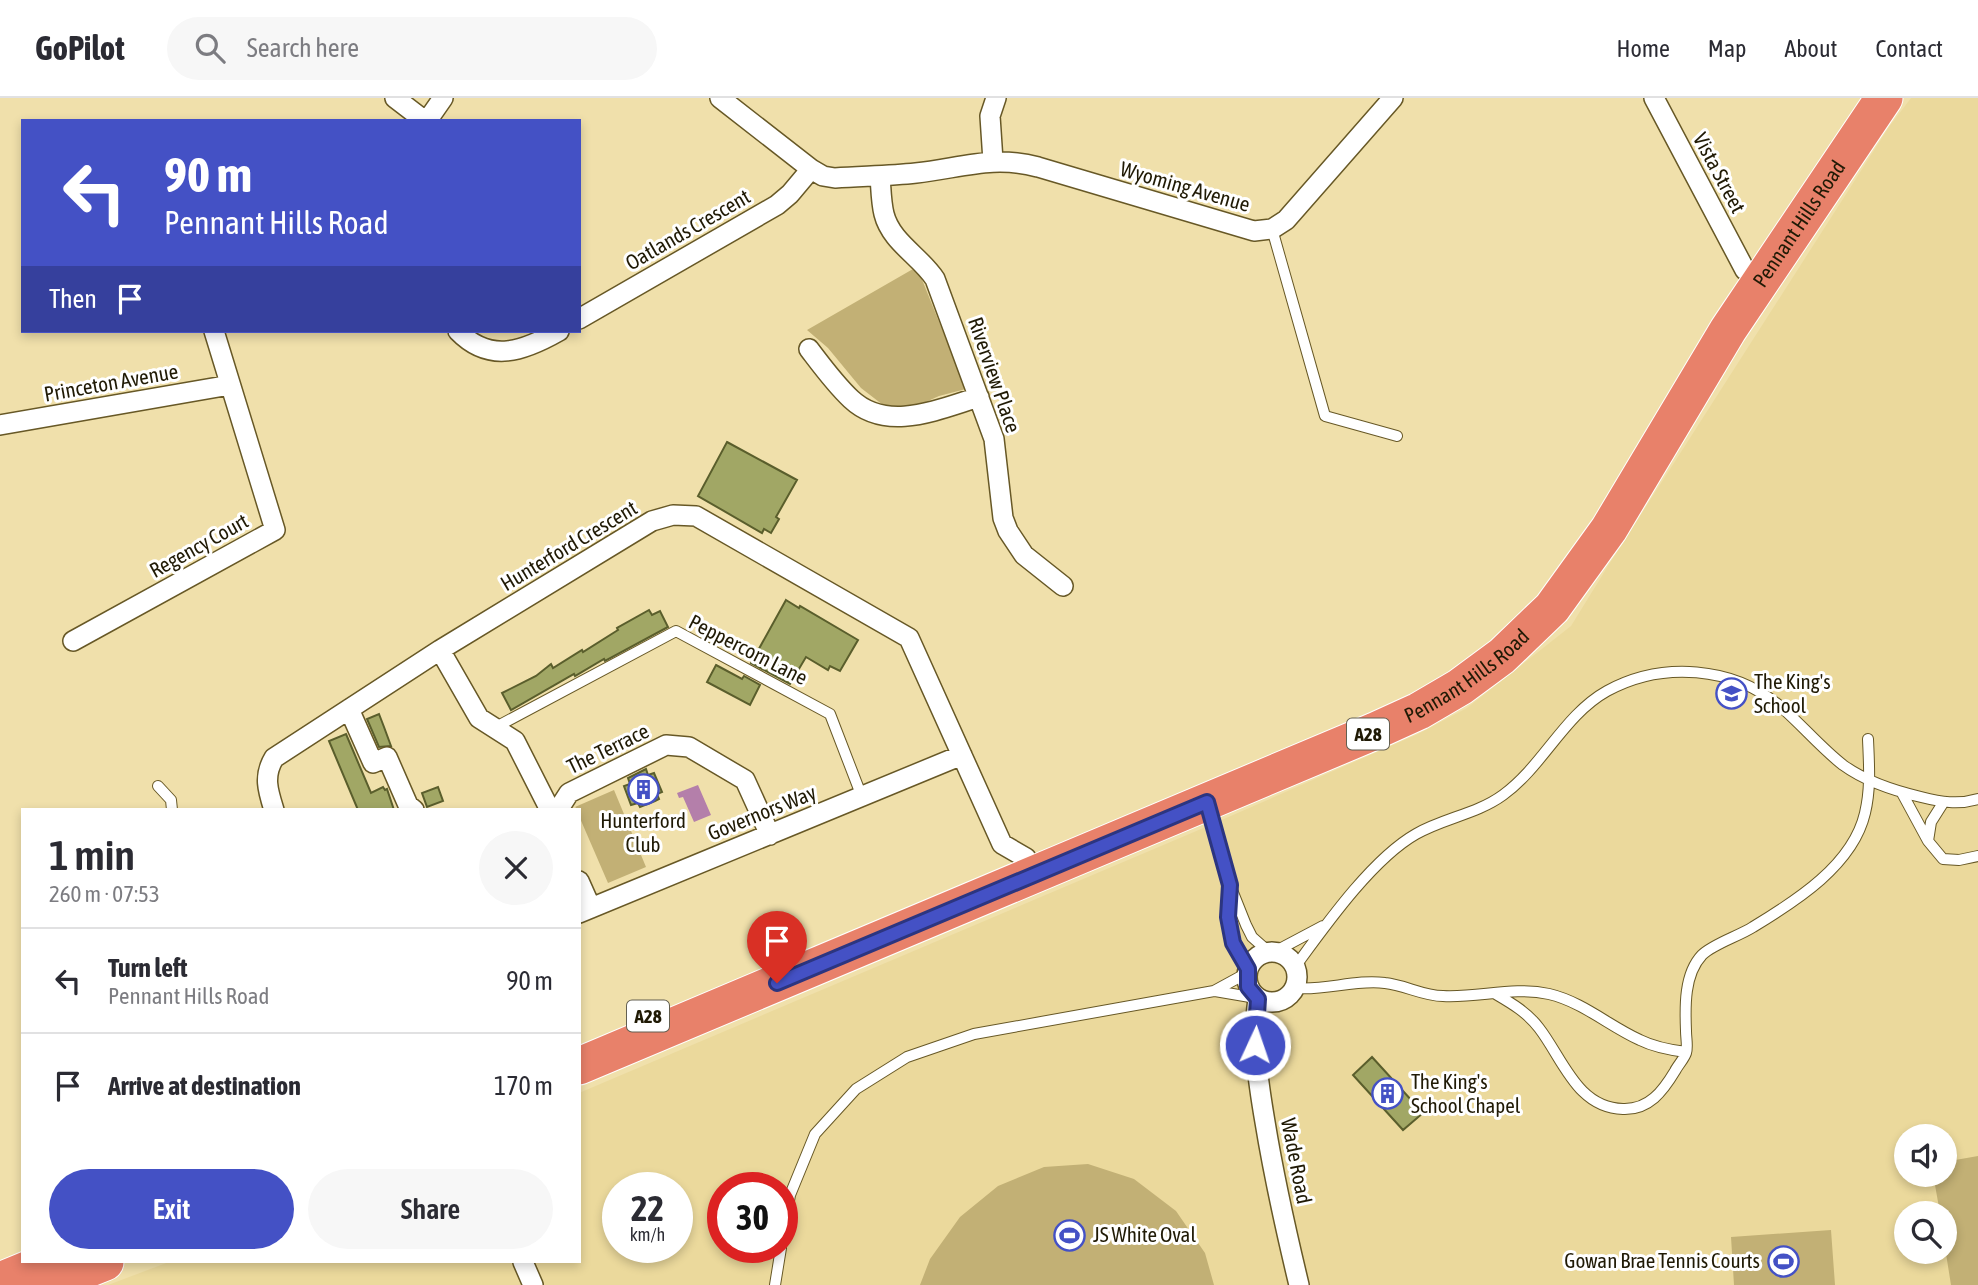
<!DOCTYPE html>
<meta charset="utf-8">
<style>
:root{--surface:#fff;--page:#f7f7f7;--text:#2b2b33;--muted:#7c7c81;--line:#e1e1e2;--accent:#4451c5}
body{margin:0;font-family:"Asap Condensed",sans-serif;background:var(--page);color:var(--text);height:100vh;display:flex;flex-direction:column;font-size:26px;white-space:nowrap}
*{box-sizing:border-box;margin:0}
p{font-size:23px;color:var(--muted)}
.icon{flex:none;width:38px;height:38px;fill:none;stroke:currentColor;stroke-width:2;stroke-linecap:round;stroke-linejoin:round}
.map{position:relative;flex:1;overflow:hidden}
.panel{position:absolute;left:21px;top:710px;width:560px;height:455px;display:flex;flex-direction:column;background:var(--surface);border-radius:0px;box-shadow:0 4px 10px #0003}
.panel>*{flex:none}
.hud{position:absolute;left:21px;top:21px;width:560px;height:214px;border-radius:0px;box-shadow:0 4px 10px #0003;background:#4451c5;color:#fff;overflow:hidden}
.fabs{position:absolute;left:1894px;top:1026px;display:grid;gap:14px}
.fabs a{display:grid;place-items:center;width:63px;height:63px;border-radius:50%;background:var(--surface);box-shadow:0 4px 10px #0003;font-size:35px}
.speed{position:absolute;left:602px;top:1074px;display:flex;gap:14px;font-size:35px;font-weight:700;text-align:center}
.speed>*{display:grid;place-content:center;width:91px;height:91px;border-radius:50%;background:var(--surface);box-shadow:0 4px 10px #0003;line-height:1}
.speed small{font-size:18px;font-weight:400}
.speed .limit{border:10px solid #d22;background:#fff;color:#111}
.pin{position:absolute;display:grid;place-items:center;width:60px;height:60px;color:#fff;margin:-72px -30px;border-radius:50% 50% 50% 0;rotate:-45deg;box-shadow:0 0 7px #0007}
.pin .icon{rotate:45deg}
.me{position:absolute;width:77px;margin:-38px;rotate:3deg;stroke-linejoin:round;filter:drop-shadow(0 0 5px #0008)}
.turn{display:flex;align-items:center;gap:24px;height:147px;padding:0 28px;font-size:32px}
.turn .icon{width:91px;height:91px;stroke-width:2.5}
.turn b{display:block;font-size:49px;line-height:60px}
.then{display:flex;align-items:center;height:66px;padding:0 28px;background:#0003;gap:14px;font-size:26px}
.round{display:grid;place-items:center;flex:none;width:74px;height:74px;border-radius:37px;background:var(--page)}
.headline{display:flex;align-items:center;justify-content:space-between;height:119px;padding:0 28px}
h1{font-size:42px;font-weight:600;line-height:52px}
.cta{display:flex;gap:14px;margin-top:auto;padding:14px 28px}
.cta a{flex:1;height:80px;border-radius:42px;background:var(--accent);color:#fff;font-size:28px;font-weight:600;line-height:80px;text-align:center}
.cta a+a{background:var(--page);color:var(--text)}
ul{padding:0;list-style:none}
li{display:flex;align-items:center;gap:21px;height:105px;padding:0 28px;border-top:2px solid var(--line)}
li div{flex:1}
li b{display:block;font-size:26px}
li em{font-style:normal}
header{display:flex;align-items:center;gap:42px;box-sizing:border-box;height:98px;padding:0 35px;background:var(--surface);border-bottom:2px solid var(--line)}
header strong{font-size:33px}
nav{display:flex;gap:38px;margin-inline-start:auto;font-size:24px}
.search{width:490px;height:63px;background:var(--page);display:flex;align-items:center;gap:18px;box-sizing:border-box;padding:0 24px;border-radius:38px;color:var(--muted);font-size:26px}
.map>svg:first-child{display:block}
.built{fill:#ebd99c;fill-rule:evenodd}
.green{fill:#c2b075}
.water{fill:#b47faa}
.building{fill:#a1a765;stroke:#5a5e2c;stroke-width:2}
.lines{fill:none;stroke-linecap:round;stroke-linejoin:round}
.lane-casing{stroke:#675826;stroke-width:12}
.street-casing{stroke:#675826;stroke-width:22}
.highway-casing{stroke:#fff;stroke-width:39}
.lane{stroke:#fff;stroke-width:10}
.street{stroke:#fff;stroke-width:19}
.highway{stroke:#e8816a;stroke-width:37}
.route-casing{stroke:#2c3580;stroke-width:18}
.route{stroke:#4451c5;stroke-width:12}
.labels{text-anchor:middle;stroke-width:6;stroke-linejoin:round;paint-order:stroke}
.shield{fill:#fff;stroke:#635f50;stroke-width:2}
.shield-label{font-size:19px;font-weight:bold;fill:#201a05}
.street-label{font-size:21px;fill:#201a05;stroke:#fff}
.poi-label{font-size:21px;fill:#201a05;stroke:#fff;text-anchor:start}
</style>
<header>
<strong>GoPilot</strong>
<div class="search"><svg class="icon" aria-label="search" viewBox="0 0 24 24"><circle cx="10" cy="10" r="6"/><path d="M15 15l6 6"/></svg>Search here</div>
<nav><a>Home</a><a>Map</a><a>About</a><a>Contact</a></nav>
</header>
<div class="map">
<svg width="1978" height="1187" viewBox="0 0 1978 1187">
<rect width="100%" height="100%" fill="#f0e0ab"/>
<path class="built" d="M1911 0H1978V1187H108L169 1164H579V995L1194 734 1418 636 1467 610 1571 528 1608 468 1889 29ZM1906 1038H1944V1076H1906ZM618 1090H677V1150H618ZM723 1090H782V1150H723ZM1906 1115H1944V1153H1906Z"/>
<path class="green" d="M913 171 921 179 966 291 939 298 908 312 883 307 861 290 828 250 807 232Z
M614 692 646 769 608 785 579 718V712L575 709Z
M1978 1058V1187H1951L1944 1143V1115H1940L1933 1076H1944V1064Z
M1088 1066 1134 1081 1176 1113 1205 1155 1214 1187H920L930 1161 960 1119 998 1088 1044 1069Z
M1831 1132 1835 1187H1734L1731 1139Z"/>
<path class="water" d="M698 687 711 717 694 724 683 699 679 700 677 695Z"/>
<path class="building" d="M727 344 797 382 776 419 779 421 771 435 764 431 762 435 698 398Z
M786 502 799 510 800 508 858 542 840 573 830 568 828 572 806 559 790 586 751 565Z
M649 512 652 517 660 513 668 529 605 563 604 561 575 578 574 576 511 612 502 595 536 578 551 566 553 570 582 552 583 554 618 532 617 530Z
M716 567 742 581 744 578 760 587 750 607 707 584Z
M379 616 384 629 391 648 379 649 367 621Z
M346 636 371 695 383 689 385 692 387 691 394 712H358L329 643Z
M646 671 648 677 654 675 662 694 657 696 659 701 655 703 640 709 638 705 631 707 624 688 630 686 628 680Z
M438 689 443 703 427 709 422 695Z
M1372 959 1423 1015 1403 1032 1353 977Z"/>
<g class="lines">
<defs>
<path id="lane" d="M1272 131 1325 318 1397 338
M496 629 676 533 830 616 862 699
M158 688 171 702 172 712
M1902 695 1928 743
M1943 705 1931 724 1928 743 1943 761 1959 762 1978 758
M1209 711 1230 787 1246 827 1252 839 1269 854
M1230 791C1227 829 1228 838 1248 871
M1274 854 1323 828
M1295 869C1325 828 1372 761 1416 736 1444 720 1477 716 1503 697 1543 668 1564 617 1607 593 1662 563 1733 568 1781 609 1802 627 1821 650 1843 667 1865 683 1895 693 1921 699 1941 704 1958 707 1978 701
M1295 890C1325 893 1355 881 1385 885 1405 887 1423 898 1443 898 1479 900 1513 888 1549 896 1583 904 1609 928 1640 942 1654 949 1670 952 1686 954
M1215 893 1256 900
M1494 895C1511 905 1527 914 1539 930 1563 961 1577 1010 1623 1011 1649 1012 1663 993 1675 973 1678 967 1684 961 1686 955 1688 949 1686 940 1686 933 1685 909 1684 876 1702 857 1713 846 1739 838 1753 829 1796 803 1853 767 1865 715 1871 690 1869 666 1868 641
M782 1142 790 1097 815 1036 856 991 907 959 974 936 1214 893 1247 875
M775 1187 781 1150"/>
<path id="street" d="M395 0 425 23
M720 0 811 71 823 78 835 80C862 78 889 78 916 75 961 70 993 57 1038 69L1254 133 1272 131 1286 122 1393 0
M1654 0 1745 172
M427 23 443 0
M993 63 990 18 996 0
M880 78C881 90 881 104 884 116 891 144 920 158 935 181L994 341 1003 420 1008 433 1024 457 1063 488
M579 221 777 107 790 96 811 71
M458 233C490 266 524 253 559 233
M809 251C822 268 835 286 851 301 887 335 939 311 979 299
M0 327 230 287
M73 543 275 432 214 233
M440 552 479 620 515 643 550 712
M349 611 373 665 387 659 408 707 414 712
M274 712C268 693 263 678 274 660L440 552 652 423 673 417 696 418 909 540 1002 746 1026 760
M558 712 569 695 666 647 689 649 745 682 770 737
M579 783 591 810
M579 815 962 657
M1247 879a25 25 0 1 1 50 0a25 25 0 1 1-50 0Z
M1258 901C1252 943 1258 983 1265 1024 1274 1079 1286 1133 1299 1187
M523 1164 533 1187"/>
<g id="highway">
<path id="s1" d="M579 968 1375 633 1419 613 1460 589 1502 558 1552 510 1609 431 1728 232 1884 0"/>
<path d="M0 1183 46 1164"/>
<path d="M48 1187 105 1164"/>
</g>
</defs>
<use href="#lane" class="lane-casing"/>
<use href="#street" class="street-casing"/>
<use href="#highway" class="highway-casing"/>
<use href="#lane" class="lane"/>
<use href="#street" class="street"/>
<use href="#highway" class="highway"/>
</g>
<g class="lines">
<defs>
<path id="route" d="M777 885 1207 704 1230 787 1228 819 1233 845 1248 871V889L1258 901 1255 947"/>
</defs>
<use href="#route" class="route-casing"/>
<use href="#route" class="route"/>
</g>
<defs>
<symbol id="school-ring" viewBox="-11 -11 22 22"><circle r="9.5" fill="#fff" stroke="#4451c5" stroke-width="1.5"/><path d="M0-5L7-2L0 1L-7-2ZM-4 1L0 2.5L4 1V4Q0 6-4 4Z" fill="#4451c5"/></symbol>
<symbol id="building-ring" viewBox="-11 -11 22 22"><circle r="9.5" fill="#fff" stroke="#4451c5" stroke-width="1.5"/><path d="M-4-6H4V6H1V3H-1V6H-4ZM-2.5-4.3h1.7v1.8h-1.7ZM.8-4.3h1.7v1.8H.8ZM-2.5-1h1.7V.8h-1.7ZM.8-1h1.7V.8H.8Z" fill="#4451c5"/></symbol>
<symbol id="stadium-ring" viewBox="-11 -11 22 22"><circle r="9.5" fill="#fff" stroke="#4451c5" stroke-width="1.5"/><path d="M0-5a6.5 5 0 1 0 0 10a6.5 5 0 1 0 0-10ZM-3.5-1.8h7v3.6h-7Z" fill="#4451c5"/></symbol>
</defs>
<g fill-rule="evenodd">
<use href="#school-ring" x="1714" y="578" width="35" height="35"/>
<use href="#building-ring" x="626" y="674" width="35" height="35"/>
<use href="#building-ring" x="1370" y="978" width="35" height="35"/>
<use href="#stadium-ring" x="1052" y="1120" width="35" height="35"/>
<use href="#stadium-ring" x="1766" y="1146" width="35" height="35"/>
</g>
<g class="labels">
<g class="shield">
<rect x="1347" y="620.5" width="42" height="31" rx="5"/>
<rect x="627" y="902.5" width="42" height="31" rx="5"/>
</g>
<g class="shield-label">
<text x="1368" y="643">A28</text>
<text x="648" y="925">A28</text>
</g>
<g class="street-label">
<text transform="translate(1719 75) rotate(62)" y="7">Vista Street</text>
<text transform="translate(1185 89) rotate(16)" y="7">Wyoming Avenue</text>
<text dy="7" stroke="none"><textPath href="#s1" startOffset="1538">Pennant Hills Road</textPath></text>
<text transform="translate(688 132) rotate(-30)" y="7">Oatlands Crescent</text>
<text transform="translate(994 277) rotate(71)" y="7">Riverview Place</text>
<text transform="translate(111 285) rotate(-10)" y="7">Princeton Avenue</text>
<text transform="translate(199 448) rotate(-29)" y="7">Regency Court</text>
<text transform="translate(569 448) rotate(-31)" y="7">Hunterford Crescent</text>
<text transform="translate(748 552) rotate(27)" y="7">Peppercorn Lane</text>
<text dy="7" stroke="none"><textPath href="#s1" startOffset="971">Pennant Hills Road</textPath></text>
<text transform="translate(608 651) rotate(-26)" y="7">The Terrace</text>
<text transform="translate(762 715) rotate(-22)" y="7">Governors Way</text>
<text transform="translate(1296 1063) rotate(79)" y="7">Wade Road</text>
</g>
<g class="poi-label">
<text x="1754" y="591">The King's<tspan x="1754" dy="24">School</tspan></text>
<text x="643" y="730" text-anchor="middle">Hunterford<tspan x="643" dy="24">Club</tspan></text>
<text x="1411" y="991">The King's<tspan x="1411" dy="24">School Chapel</tspan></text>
<text x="1093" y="1144">JS White Oval</text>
<text x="1760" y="1170" text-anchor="end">Gowan Brae Tennis Courts</text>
</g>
</g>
</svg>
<div class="fabs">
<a><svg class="icon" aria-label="sound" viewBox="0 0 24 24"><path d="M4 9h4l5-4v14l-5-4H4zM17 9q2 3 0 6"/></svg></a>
<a><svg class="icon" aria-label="search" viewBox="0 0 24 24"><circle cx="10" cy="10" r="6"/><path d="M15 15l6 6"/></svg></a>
</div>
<div class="speed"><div>22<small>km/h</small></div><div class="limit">30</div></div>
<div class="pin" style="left:777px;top:885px;background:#d93025"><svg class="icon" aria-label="arrive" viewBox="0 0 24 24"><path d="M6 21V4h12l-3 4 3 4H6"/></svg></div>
<svg class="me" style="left:1255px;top:947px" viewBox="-20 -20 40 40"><circle r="17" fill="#4451c5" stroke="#fff" stroke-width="3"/><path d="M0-11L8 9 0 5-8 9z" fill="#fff"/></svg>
<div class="hud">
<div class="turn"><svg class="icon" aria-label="left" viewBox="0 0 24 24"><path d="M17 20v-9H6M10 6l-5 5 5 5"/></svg><div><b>90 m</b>Pennant Hills Road</div></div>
<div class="then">Then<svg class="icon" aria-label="arrive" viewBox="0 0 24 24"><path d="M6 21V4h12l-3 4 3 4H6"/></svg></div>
</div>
<section class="panel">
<div class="headline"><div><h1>1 min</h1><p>260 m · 07:53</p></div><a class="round"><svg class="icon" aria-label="close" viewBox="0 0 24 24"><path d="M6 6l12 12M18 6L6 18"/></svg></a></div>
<ul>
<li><svg class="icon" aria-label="left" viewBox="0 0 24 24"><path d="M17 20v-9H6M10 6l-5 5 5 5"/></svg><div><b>Turn left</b><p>Pennant Hills Road</p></div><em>90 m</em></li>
<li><svg class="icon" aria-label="arrive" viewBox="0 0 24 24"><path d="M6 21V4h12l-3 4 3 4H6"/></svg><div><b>Arrive at destination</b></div><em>170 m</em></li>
</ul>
<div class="cta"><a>Exit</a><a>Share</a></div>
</section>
</div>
